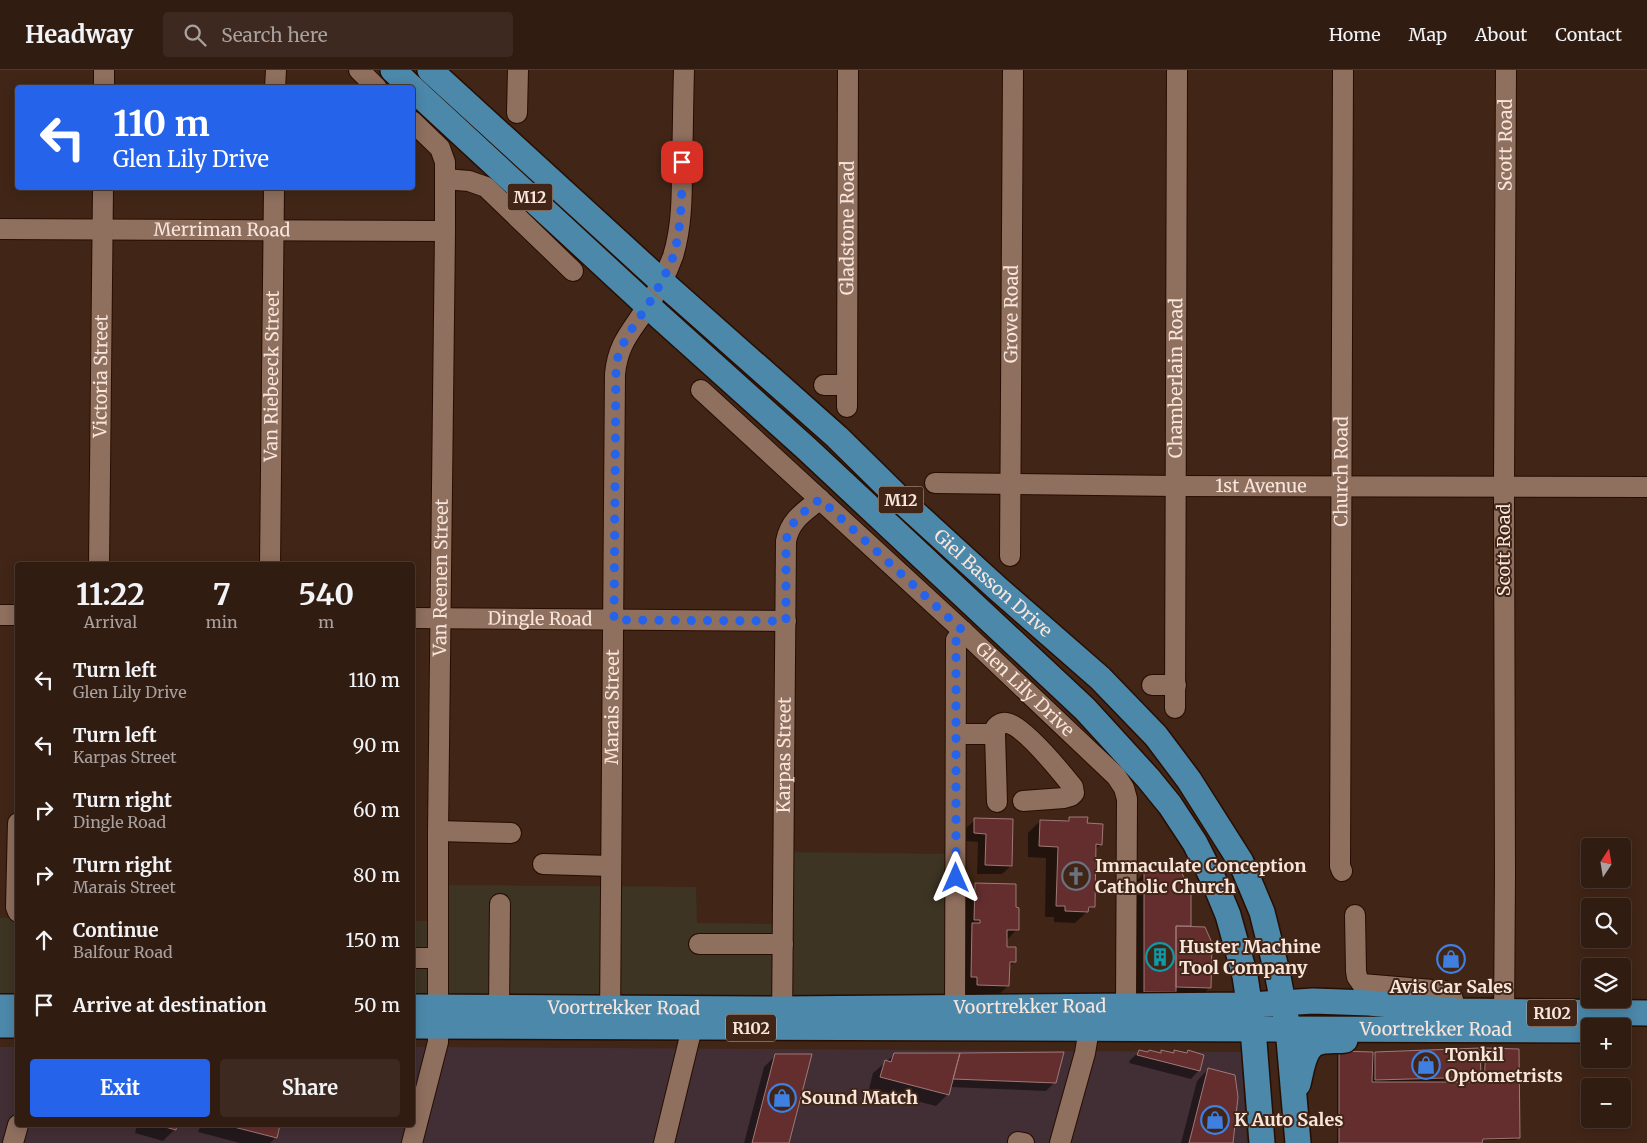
<!DOCTYPE html>
<meta charset="utf-8">
<style>
:root{--surface:#311c11;--page:#3d291f;--text:#f1f3f6;--muted:#a8a19f;--line:#4c3a31;--accent:#2563eb}
body{margin:0;font-family:Merriweather,serif;background:var(--page);color:var(--text);height:100vh;display:flex;flex-direction:column;font-size:19px;white-space:nowrap}
*{box-sizing:border-box;margin:0}
p{font-size:16px;color:var(--muted)}
.icon{flex:none;width:28px;height:28px;fill:none;stroke:currentColor;stroke-width:2;stroke-linecap:round;stroke-linejoin:round}
.map{position:relative;flex:1;overflow:hidden}
.side{position:absolute;left:15px;top:492px;width:400px;height:565px;display:flex;flex-direction:column;background:var(--surface);border-radius:5px;box-shadow:0 2px 12px #0003,0 0 0 1px var(--line)}
.side>*{flex:none}
.guide{position:absolute;left:15px;top:15px;width:400px;height:105px;border-radius:5px;box-shadow:0 2px 12px #0003,0 0 0 1px var(--line);background:#2563eb;color:#fff;overflow:hidden}
.needle{width:32px;rotate:12deg}
.tools{position:absolute;left:1581px;top:768px;display:grid;gap:10px}
.tools a{display:grid;place-items:center;width:50px;height:50px;border-radius:5px;background:var(--surface);box-shadow:0 2px 12px #0003,0 0 0 1px var(--line);font-size:25px}
.pin{position:absolute;display:grid;place-items:center;width:42px;height:42px;color:#fff;margin:-21px;border-radius:10px;box-shadow:0 2px 8px #0006}
.me{position:absolute;width:55px;margin:-28px;rotate:0deg;stroke-linejoin:round;filter:drop-shadow(0 0 4px #0008)}
.turn{display:flex;align-items:center;gap:18px;height:105px;padding:0 15px;font-size:22px}
.turn .icon{width:65px;height:65px;stroke-width:2.5}
.turn b{display:block;font-size:35px;line-height:42px}
.eta{display:flex;justify-content:space-evenly;align-items:center;height:85px;text-align:center}
.eta b{font-size:30px;font-weight:700;line-height:35px}
.cta{display:flex;gap:10px;margin-top:auto;padding:10px 15px}
.cta a{flex:1;height:58px;border-radius:5px;background:var(--accent);color:#fff;font-size:20px;font-weight:700;line-height:58px;text-align:center}
.cta a+a{background:var(--page);color:var(--text)}
ul{padding:0;list-style:none}
li{display:flex;align-items:center;gap:15px;height:65px;padding:0 15px}
li div{flex:1}
li b{display:block;font-size:19px}
li em{font-style:normal}
header{display:flex;align-items:center;gap:30px;box-sizing:border-box;height:70px;padding:0 25px;background:var(--surface);border-bottom:1px solid var(--line)}
header strong{font-size:24px}
nav{display:flex;gap:28px;margin-inline-start:auto;font-size:18px}
.search{width:350px;height:45px;background:var(--page);display:flex;align-items:center;gap:12px;box-sizing:border-box;padding:0 18px;border-radius:5px;color:var(--muted);font-size:19px}
.map>svg:first-child{display:block}
.commercial{fill:#3d3423}
.industrial{fill:#422f35}
.shadow{fill:#0007}
.building{fill:#652e2e;stroke:#9f7877}
.lines{fill:none;stroke-linecap:round;stroke-linejoin:round}
.minor-casing{stroke:#270e02;stroke-width:22}
.major-casing{stroke:#270e02;stroke-width:28}
.minor{stroke:#8f6f5e;stroke-width:20}
.major{stroke:#4c88aa;stroke-width:25}
.route{stroke:#2563eb;stroke-width:9;stroke-dasharray:0 16.2}
.labels{text-anchor:middle;stroke-width:4;stroke-linejoin:round;paint-order:stroke}
.shield{fill:#412617;stroke:#c1aca0;stroke-width:1}
.shield-label{font-size:16px;font-weight:bold;fill:#f8e5db}
.street-label{font-size:18px;fill:#f8e5db;stroke:#412617}
.poi-label{font-size:18px;font-weight:bold;fill:#f8e5db;stroke:#412617;text-anchor:start}
</style>
<header>
<strong>Headway</strong>
<div class="search"><svg class="icon" aria-label="search" viewBox="0 0 24 24"><circle cx="10" cy="10" r="6"/><path d="M15 15l6 6"/></svg>Search here</div>
<nav><a>Home</a><a>Map</a><a>About</a><a>Contact</a></nav>
</header>
<div class="map">
<svg width="1647" height="1073" viewBox="0 0 1647 1073">
<rect width="100%" height="100%" fill="#412617"/>
<path class="commercial" d="M782 782 953 784 954 936 413 934V851H438V815L696 817 697 853 781 854Z
M0 848H17V932H0Z"/>
<path class="industrial" d="M0 977H17L18 1055H412L413 977 1241 982 1247 1073H0Z"/>
<path class="shadow" d="M1069 748 1086 754 1101 774 1095 780 1093 836 1075 853 1054 852V847H1045L1046 788 1028 787V763L1040 751 1066 752Z
M975 750 1012 751 1011 796 1002 804H977L978 772 966 771V758Z
M1144 803 1190 856 1188 858 1210 917 1201 926 1132 933 1133 815Z
M976 814 1015 839 1017 859 1006 871V878L1015 891 1008 898V916L996 927 965 926 966 918H960L964 826Z
M1487 979 1518 1067 1516 1070H1481V1073H1337V985L1340 982 1371 988 1376 983 1480 1007 1473 1013H1483L1484 982Z
M1162 981 1172 984 1175 981 1186 984 1188 982 1199 1000 1191 1009 1129 993 1130 990 1139 982 1159 984Z
M776 985 788 1073H744L764 997Z
M894 985 1055 1012 1046 1021 950 1017 948 1024 936 1036 869 1019 873 1003Z
M1208 999 1231 1073H1181L1197 1011Z
M137 1055H176L175 1059 163 1071 135 1063Z
M192 1055H279L276 1067 270 1073H240L198 1062 200 1057Z"/>
<path class="building" d="M1069 747H1088L1087 753 1103 754 1102 775 1096 774 1095 837H1089L1088 842 1065 841V836H1056L1058 777 1039 776 1040 750 1069 751Z
M974 748 1013 749 1012 796 985 795 986 764 974 763Z
M1144 802H1181L1191 819V856H1176V922H1144Z
M975 813 1016 814V837L1019 838V860H1007V877H1016V892H1010L1009 916 977 915V907H971L972 853H980V850H974Z
M1176 856 1205 857 1212 873 1211 918 1176 917Z
M1480 978 1481 1007 1375 1010V982Z
M1486 978 1519 979 1520 1068 1483 1069 1482 1073H1339V981L1373 982 1372 1012H1484Z
M1139 980 1148 982 1149 980 1161 983V980L1174 983V980L1187 983 1188 980 1204 985 1200 1001 1137 985Z
M1064 982 1056 1013 953 1009 960 983Z
M894 983H960L949 1025 880 1007 885 990 891 992Z
M775 984H812L789 1073H752Z
M1208 998 1235 1005 1238 1027 1233 1073H1189Z
M158 1055H177L176 1060Z
M226 1055H280L277 1068Z"/>
<g class="lines">
<defs>
<g id="minor">
<path d="M359 0 377 18"/>
<path d="M104 18V0"/>
<path d="M275 18 276 0"/>
<path d="M517 43 518 0"/>
<path d="M445 109 469 111 486 117 573 201"/>
<path id="s1" d="M0 159 445 161"/>
<path d="M824 315H847"/>
<path id="s2" d="M701 320 963 561 1116 706 1124 718 1127 729 1126 935"/>
<path id="s3" d="M847 337 848 0"/>
<path id="s4" d="M935 413 1175 416 1647 417"/>
<path id="s5" d="M1010 486 1013 0"/>
<path id="s6" d="M99 495 103 118"/>
<path id="s7" d="M270 495 274 118"/>
<path d="M0 545H18"/>
<path id="s8" d="M412 548 786 551"/>
<path d="M1152 615H1176"/>
<path id="s9" d="M1175 638 1177 0"/>
<path d="M957 664H995"/>
<path d="M997 732 995 664 996 657C999 654 1002 652 1007 653 1024 656 1061 702 1073 717L1074 723 1071 726 1064 728 1023 731"/>
<path d="M18 753 16 837 18 842"/>
<path d="M438 761 511 763"/>
<path d="M543 794 611 796"/>
<path id="s10" d="M1342 801 1340 796 1343 0"/>
<path d="M1355 845 1356 901 1357 907 1362 914 1444 921 1452 926 1456 941"/>
<path d="M699 874H783"/>
<path d="M412 888H438"/>
<path d="M499 937 500 834"/>
<path id="s11" d="M610 952 615 304C618 273 631 262 647 237 657 222 667 203 673 186 682 157 682 125 682 95 683 64 683 32 684 0"/>
<path d="M955 952 956 570 963 561"/>
<path id="s12" d="M782 953 786 471C790 450 804 442 820 429"/>
<path id="s13" d="M1504 955 1505 805 1504 416 1506 0"/>
<path d="M1018 1072 1024 1073"/>
<path d="M13 1073 18 1055"/>
<path id="s14" d="M412 1073 438 972V761L445 161V92L440 78 412 51"/>
<path d="M664 1073 692 958 693 944"/>
<path d="M1060 1073 1085 983 1089 959"/>
</g>
<g id="major">
<path d="M393 0 412 18"/>
<path id="s15" d="M430 0 662 212 837 367 906 435 997 518 1100 608 1156 666 1189 710 1241 792 1262 842 1277 902 1288 958 1298 1073"/>
<path d="M412 18 648 236 806 378 1085 639 1148 708 1170 735 1195 773 1214 811 1228 845 1245 906 1253 959 1262 1073"/>
<path d="M0 937H18"/>
<path id="s16" d="M412 937 782 939 1250 935 1313 931 1369 933 1456 941 1647 943"/>
<path d="M0 955H18"/>
<path id="s17" d="M412 956 1590 960"/>
<path d="M1298 1014C1302 1000 1303 975 1320 972 1327 970 1337 971 1345 970"/>
</g>
</defs>
<use href="#minor" class="minor-casing"/>
<use href="#major" class="major-casing"/>
<use href="#minor" class="minor"/>
<use href="#major" class="major"/>
</g>
<g class="lines">
<path class="route" d="M682 92C682 123 682 157 673 187 668 200 661 213 654 225 641 248 622 267 616 294L614 550 786 551V471C790 450 804 442 820 429L963 561 956 570V808"/>
</g>
<defs>
<symbol id="church-ring" viewBox="-11 -11 22 22"><circle r="9.5" fill="#412617" stroke="#6b7280" stroke-width="1.5"/><path d="M-1.2-6h2.4v3.5h3.3v2.4h-3.3V6h-2.4V-.1h-3.3v-2.4h3.3Z" fill="#6b7280"/></symbol>
<symbol id="building-ring" viewBox="-11 -11 22 22"><circle r="9.5" fill="#412617" stroke="#0f9aa8" stroke-width="1.5"/><path d="M-4-6H4V6H1V3H-1V6H-4ZM-2.5-4.3h1.7v1.8h-1.7ZM.8-4.3h1.7v1.8H.8ZM-2.5-1h1.7V.8h-1.7ZM.8-1h1.7V.8H.8Z" fill="#0f9aa8"/></symbol>
<symbol id="shop-ring" viewBox="-11 -11 22 22"><circle r="9.5" fill="#412617" stroke="#3f7fe0" stroke-width="1.5"/><path d="M-5-2.5h2.3a2.7 3.5 0 0 1 5.4 0H5L5.5 6h-11ZM-1.5-2.5h3a1.5 2.3 0 0 0-3 0Z" fill="#3f7fe0"/></symbol>
</defs>
<g fill-rule="evenodd">
<use href="#church-ring" x="1060" y="790" width="32" height="32"/>
<use href="#building-ring" x="1144" y="871" width="32" height="32"/>
<use href="#shop-ring" x="1435" y="873" width="32" height="32"/>
<use href="#shop-ring" x="1410" y="979" width="32" height="32"/>
<use href="#shop-ring" x="766" y="1012" width="32" height="32"/>
<use href="#shop-ring" x="1199" y="1034" width="32" height="32"/>
</g>
<g class="labels">
<g class="shield">
<rect x="507.5" y="113.5" width="45" height="27" rx="4"/>
<rect x="878.5" y="416.5" width="45" height="27" rx="4"/>
<rect x="1527" y="929.5" width="50" height="27" rx="4"/>
<rect x="726" y="944.5" width="50" height="27" rx="4"/>
</g>
<g class="shield-label">
<text x="530" y="133">M12</text>
<text x="901" y="436">M12</text>
<text x="1552" y="949">R102</text>
<text x="751" y="964">R102</text>
</g>
<g class="street-label">
<text dy="6" stroke="none"><textPath href="#s13" startOffset="880">Scott Road</textPath></text>
<text dy="6" stroke="none"><textPath href="#s3" startOffset="179">Gladstone Road</textPath></text>
<text dy="6" stroke="none"><textPath href="#s1" startOffset="222">Merriman Road</textPath></text>
<text dy="6" stroke="none"><textPath href="#s5" startOffset="242">Grove Road</textPath></text>
<text dy="6" stroke="none"><textPath href="#s6" startOffset="189">Victoria Street</textPath></text>
<text dy="6" stroke="none"><textPath href="#s7" startOffset="189">Van Riebeeck Street</textPath></text>
<text dy="6" stroke="none"><textPath href="#s9" startOffset="330">Chamberlain Road</textPath></text>
<text dy="6" stroke="none"><textPath href="#s10" startOffset="400">Church Road</textPath></text>
<text dy="6" stroke="none"><textPath href="#s4" startOffset="326">1st Avenue</textPath></text>
<text transform="translate(1504 480) rotate(-90)" y="6">Scott Road</text>
<text dy="6" stroke="none"><textPath href="#s14" startOffset="569">Van Reenen Street</textPath></text>
<text dy="6" stroke="none"><textPath href="#s15" startOffset="762">Giel Basson Drive</textPath></text>
<text dy="6" stroke="none"><textPath href="#s8" startOffset="128">Dingle Road</textPath></text>
<text dy="6" stroke="none"><textPath href="#s2" startOffset="441">Glen Lily Drive</textPath></text>
<text dy="6" stroke="none"><textPath href="#s11" startOffset="315">Marais Street</textPath></text>
<text dy="6" stroke="none"><textPath href="#s12" startOffset="268">Karpas Street</textPath></text>
<text dy="6" stroke="none"><textPath href="#s16" startOffset="618">Voortrekker Road</textPath></text>
<text dy="6" stroke="none"><textPath href="#s16" startOffset="212">Voortrekker Road</textPath></text>
<text dy="6" stroke="none"><textPath href="#s17" startOffset="1024">Voortrekker Road</textPath></text>
</g>
<g class="poi-label">
<text x="1095" y="802">Immaculate Conception<tspan x="1095" dy="21">Catholic Church</tspan></text>
<text x="1179" y="883">Huster Machine<tspan x="1179" dy="21">Tool Company</tspan></text>
<text x="1451" y="923" text-anchor="middle">Avis Car Sales</text>
<text x="1445" y="991">Tonkil<tspan x="1445" dy="21">Optometrists</tspan></text>
<text x="801" y="1034">Sound Match</text>
<text x="1234" y="1056">K Auto Sales</text>
</g>
</g>
</svg>
<div class="tools">
<a><svg class="needle" viewBox="-14 -14 28 28"><path d="M0-13l5 13h-10z" fill="#e53935"/><path d="M0 13l5-13h-10z" fill="#a8a19f"/></svg></a>
<a><svg class="icon" aria-label="search" viewBox="0 0 24 24"><circle cx="10" cy="10" r="6"/><path d="M15 15l6 6"/></svg></a>
<a><svg class="icon" aria-label="layers" viewBox="0 0 24 24"><path d="M12 4l9 5-9 5-9-5zM3 14l9 5 9-5"/></svg></a>
<a>+</a>
<a>−</a>
</div>
<div class="pin" style="left:682px;top:92px;background:#d93025"><svg class="icon" aria-label="arrive" viewBox="0 0 24 24"><path d="M6 21V4h12l-3 4 3 4H6"/></svg></div>
<svg class="me" style="left:956px;top:808px" viewBox="-20 -20 40 40"><path d="M0-17L14 15 0 8-14 15z" fill="#2563eb" stroke="#fff" stroke-width="4"/></svg>
<div class="guide">
<div class="turn"><svg class="icon" aria-label="left" viewBox="0 0 24 24"><path d="M17 20v-9H6M10 6l-5 5 5 5"/></svg><div><b>110 m</b>Glen Lily Drive</div></div>
</div>
<section class="side">
<div class="eta">
<div><b>11:22</b><p>Arrival</p></div>
<div><b>7</b><p>min</p></div>
<div><b>540</b><p>m</p></div>
</div>
<ul>
<li><svg class="icon" aria-label="left" viewBox="0 0 24 24"><path d="M17 20v-9H6M10 6l-5 5 5 5"/></svg><div><b>Turn left</b><p>Glen Lily Drive</p></div><em>110 m</em></li>
<li><svg class="icon" aria-label="left" viewBox="0 0 24 24"><path d="M17 20v-9H6M10 6l-5 5 5 5"/></svg><div><b>Turn left</b><p>Karpas Street</p></div><em>90 m</em></li>
<li><svg class="icon" aria-label="right" viewBox="0 0 24 24"><path d="M7 20v-9h11M14 6l5 5-5 5"/></svg><div><b>Turn right</b><p>Dingle Road</p></div><em>60 m</em></li>
<li><svg class="icon" aria-label="right" viewBox="0 0 24 24"><path d="M7 20v-9h11M14 6l5 5-5 5"/></svg><div><b>Turn right</b><p>Marais Street</p></div><em>80 m</em></li>
<li><svg class="icon" aria-label="ahead" viewBox="0 0 24 24"><path d="M12 20V5M6 11l6-6 6 6"/></svg><div><b>Continue</b><p>Balfour Road</p></div><em>150 m</em></li>
<li><svg class="icon" aria-label="arrive" viewBox="0 0 24 24"><path d="M6 21V4h12l-3 4 3 4H6"/></svg><div><b>Arrive at destination</b></div><em>50 m</em></li>
</ul>
<div class="cta"><a>Exit</a><a>Share</a></div>
</section>
</div>
